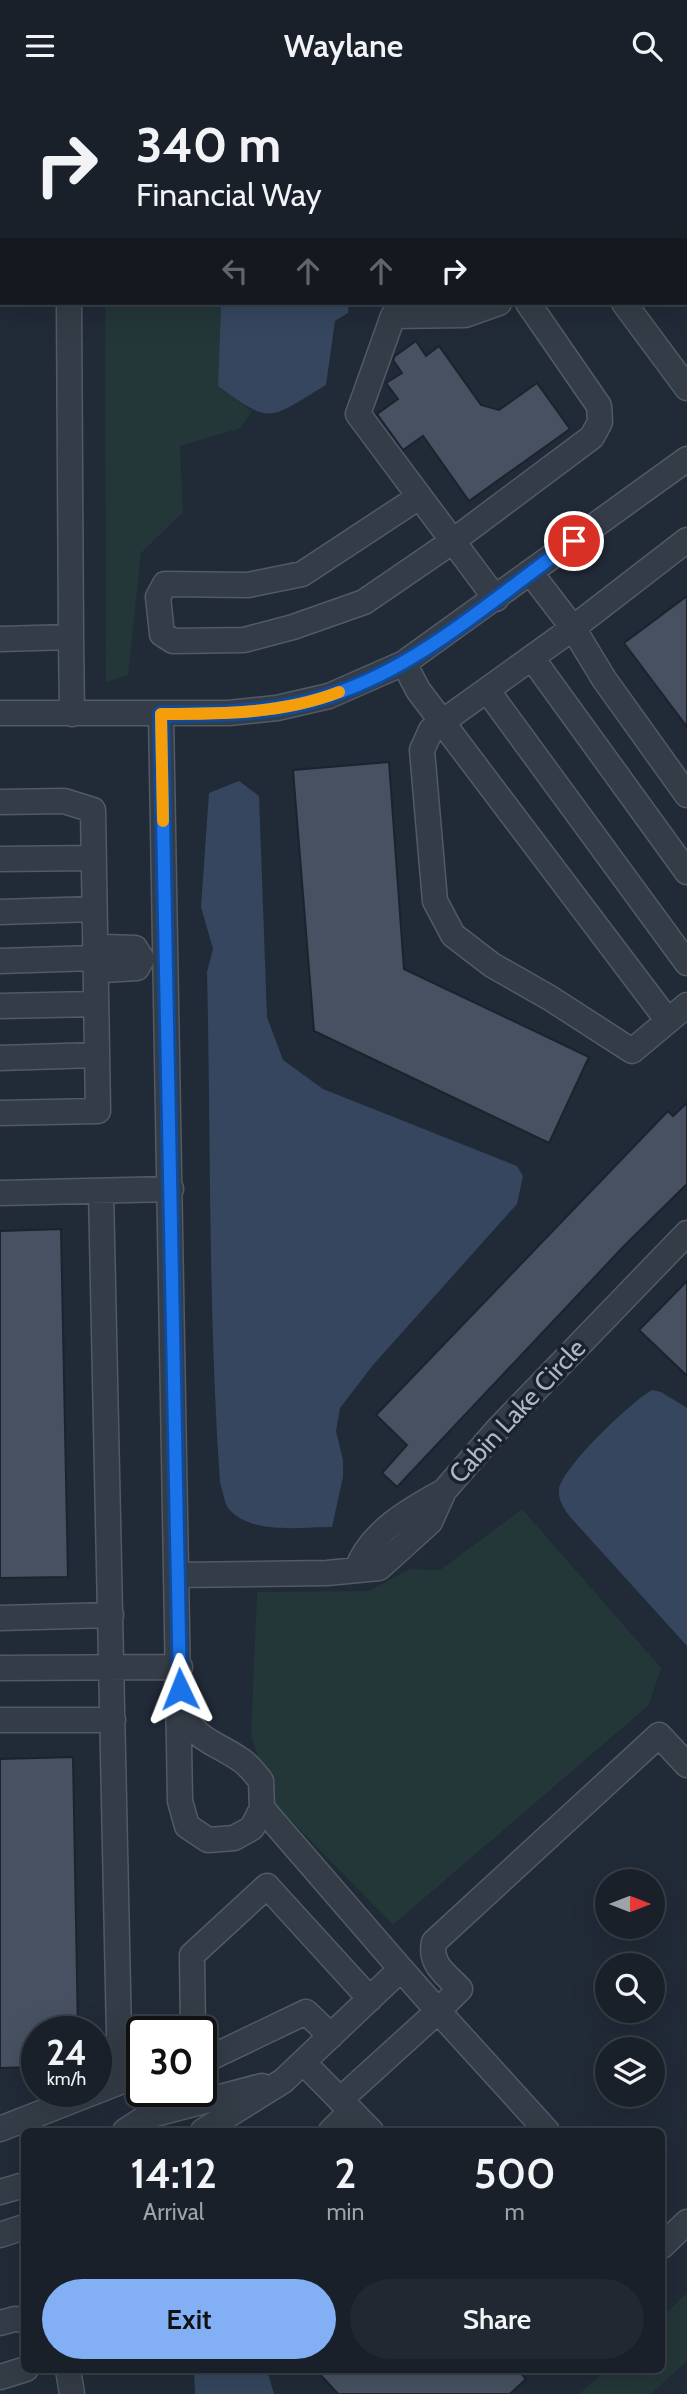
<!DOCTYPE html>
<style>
:root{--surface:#192029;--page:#222831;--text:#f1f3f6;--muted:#9fa3a8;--line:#373e46;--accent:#83aff5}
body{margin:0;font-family:Cabin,sans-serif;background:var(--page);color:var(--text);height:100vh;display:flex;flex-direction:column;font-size:26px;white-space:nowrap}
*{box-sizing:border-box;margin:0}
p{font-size:23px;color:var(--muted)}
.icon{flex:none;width:38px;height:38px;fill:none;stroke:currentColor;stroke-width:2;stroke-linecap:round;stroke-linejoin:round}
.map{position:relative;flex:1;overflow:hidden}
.details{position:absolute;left:21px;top:2037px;width:644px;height:245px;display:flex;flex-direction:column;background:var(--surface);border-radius:10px;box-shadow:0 7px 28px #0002,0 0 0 2px var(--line)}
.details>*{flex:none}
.hud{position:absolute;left:0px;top:0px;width:688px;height:214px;box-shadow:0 7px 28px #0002,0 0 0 2px var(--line);background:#192029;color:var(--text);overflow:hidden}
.needle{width:46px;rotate:90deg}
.tools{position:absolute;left:595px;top:1778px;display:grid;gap:14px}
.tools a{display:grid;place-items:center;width:70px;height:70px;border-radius:50%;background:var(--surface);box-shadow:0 7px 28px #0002,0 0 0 2px var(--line);font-size:35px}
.speed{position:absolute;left:21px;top:1925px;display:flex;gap:14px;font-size:35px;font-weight:700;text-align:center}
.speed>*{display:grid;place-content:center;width:91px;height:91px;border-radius:50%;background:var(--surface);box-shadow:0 7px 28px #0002,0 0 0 2px var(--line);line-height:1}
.speed small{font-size:18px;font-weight:400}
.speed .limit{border:4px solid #111;border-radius:10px;background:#fff;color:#111}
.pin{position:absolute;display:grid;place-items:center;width:60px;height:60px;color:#fff;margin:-30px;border:4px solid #fff;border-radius:50%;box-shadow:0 2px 7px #0007}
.me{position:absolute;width:77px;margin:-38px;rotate:358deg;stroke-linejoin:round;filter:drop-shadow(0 0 5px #0008)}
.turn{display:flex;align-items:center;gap:24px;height:147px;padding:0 21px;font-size:32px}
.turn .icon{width:91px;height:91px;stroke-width:2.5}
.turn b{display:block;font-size:49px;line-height:60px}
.lanes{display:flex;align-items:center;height:66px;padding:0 21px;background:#0003;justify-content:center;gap:35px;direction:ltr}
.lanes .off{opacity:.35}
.eta{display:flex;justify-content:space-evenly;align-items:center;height:119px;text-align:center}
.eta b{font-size:42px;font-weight:600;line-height:49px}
.button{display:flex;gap:14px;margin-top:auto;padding:14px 21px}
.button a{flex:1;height:80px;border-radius:42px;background:var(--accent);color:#111;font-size:28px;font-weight:600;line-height:80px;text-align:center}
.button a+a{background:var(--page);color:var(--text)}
header{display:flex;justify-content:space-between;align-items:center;height:91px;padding:0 21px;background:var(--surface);font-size:32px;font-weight:600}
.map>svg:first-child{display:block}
.green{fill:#233638}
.water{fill:#35465e}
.building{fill:#475161;stroke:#1c232e;stroke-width:2}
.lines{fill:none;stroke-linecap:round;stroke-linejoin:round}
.minor-casing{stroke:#515a65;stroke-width:27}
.minor{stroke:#343c47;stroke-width:24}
.route-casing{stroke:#114b97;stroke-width:18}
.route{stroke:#1a73e8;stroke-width:12}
.slow{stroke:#f59e0b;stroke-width:12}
.labels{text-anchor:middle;stroke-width:7;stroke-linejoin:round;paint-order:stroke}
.street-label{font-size:26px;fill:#aeb7c4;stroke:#1a212c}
</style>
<header><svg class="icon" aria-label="menu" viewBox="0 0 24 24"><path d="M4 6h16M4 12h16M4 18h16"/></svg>Waylane<svg class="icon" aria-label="search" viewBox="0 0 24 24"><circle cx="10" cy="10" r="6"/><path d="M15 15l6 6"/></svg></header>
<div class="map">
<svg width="687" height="2303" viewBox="0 0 687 2303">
<rect width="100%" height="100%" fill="#212a37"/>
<path class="green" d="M105 212H221L218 295 252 320 241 337 180 355 183 421 141 462 128 584 106 591Z
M522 1418 661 1577 649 1614 393 1834 273 1711 251 1644 257 1501 369 1500 410 1478 440 1479Z
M687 2202V2270L651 2303H579L606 2279 662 2278V2226Z"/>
<path class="water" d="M221 212H349L348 222 335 230 326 294C270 327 273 336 218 295Z
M239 690 259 705 267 926 283 969 323 998 517 1075 523 1085 517 1113 373 1274 340 1317 336 1340 343 1369V1386L332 1436C302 1436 251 1444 229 1418 224 1412 223 1400 220 1392 208 1221 211 1052 207 881L213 858 201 816 209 702Z
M652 1299 661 1301 687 1317V1555L572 1428C565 1420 558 1410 559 1399 561 1377 632 1310 652 1299Z
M194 2279H267L274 2303H195Z"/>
<path class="building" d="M416 250 426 265 439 255 481 314 499 319 537 292 570 338 469 410 423 345 403 359 377 323 398 308 386 292 402 282 393 269 395 265Z
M687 505V636L624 552Z
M389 671 404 878 589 966 549 1052 314 940 293 679Z
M687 1012V1093L624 1155 397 1396 382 1382 407 1354 376 1324 668 1020 673 1025Z
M61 1138 68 1486 0 1487V1140Z
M687 1190V1285L639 1239Z
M73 1666 78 1941H37V1976L0 1977V1668Z
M315 2278H517L526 2288 510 2303H338Z"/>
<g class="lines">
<defs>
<path id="minor" d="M66 0V2
M459 0V2
M533 0 534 2
M682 0 683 2
M686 22 687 26
M686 98H687
M0 173H2
M624 212 687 297
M419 406 302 483 248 494 165 493 158 506 162 543 173 550 244 549 293 536 364 511 453 450 592 346 600 331 599 315 528 212
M530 481 573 537 687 449
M496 508 358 323 393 225 465 224 499 212
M71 546 72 623
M0 548 71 546 69 212
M532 567 687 781
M404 572 418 599 668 930
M487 599 687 872
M0 622H229L277 617 329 605 404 572 687 368
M161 623 180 1710 187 1735 208 1749 234 1747 252 1737 262 1717 261 1690C255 1683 249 1674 241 1669 215 1651 198 1651 181 1620
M687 704 604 588 573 537 431 639 422 659 435 810 453 844 492 874 550 907 632 960 687 914
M0 711 64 710 93 719 98 1020 0 1022
M0 768 93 767
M0 821 94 818
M94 867 104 879 137 877 142 868
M0 870 94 867 105 856 135 857 142 868
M0 915 95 913
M0 967 96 964
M0 1102 171 1098
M357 1478C370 1441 411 1418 444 1400
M177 1484 327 1482 379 1477 430 1431 444 1400 497 1339 687 1142
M0 1527 111 1524
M0 1577 180 1576
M0 1629H113
M193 1941 192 1864 267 1795 370 1908
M201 1963 214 1965 306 1921 331 1945
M303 1971 371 2040
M340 2009 438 1920 401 1878
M0 2038 120 1991 101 1100
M125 2040 148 2025 262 1995
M203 2040 283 1990 401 1878 262 1717
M331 2040 351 2020
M547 2040 438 1920 460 1898C446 1883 429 1873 434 1851L659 1644 687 1674
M0 2101 24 2094
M0 2144 24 2136
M662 2155 687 2131
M0 2232 15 2228 24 2229
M68 2278 72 2303
M0 2286 26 2278"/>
</defs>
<use href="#minor" class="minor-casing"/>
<use href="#minor" class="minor"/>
</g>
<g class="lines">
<defs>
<path id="route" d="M180 1598 161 623C218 623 276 623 331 604 423 574 496 505 574 450"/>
</defs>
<use href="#route" class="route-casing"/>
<use href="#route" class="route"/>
<path class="slow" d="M163 730 161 623C220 623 283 623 339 601"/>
</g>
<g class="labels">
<g class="street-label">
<text transform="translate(517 1320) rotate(-47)" y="9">Cabin Lake Circle</text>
</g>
</g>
</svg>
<div class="tools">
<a><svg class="needle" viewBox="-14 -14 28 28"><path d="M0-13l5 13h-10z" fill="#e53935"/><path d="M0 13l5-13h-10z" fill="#9fa3a8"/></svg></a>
<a><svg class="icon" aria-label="search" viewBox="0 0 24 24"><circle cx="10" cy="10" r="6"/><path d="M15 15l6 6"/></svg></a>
<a><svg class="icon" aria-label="layers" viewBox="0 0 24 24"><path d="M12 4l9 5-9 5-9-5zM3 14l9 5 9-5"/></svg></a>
</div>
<div class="speed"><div>24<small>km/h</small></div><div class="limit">30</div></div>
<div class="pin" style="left:574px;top:450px;background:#d93025"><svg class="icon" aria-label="arrive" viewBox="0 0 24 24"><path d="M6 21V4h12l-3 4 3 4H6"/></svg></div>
<svg class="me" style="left:180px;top:1598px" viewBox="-20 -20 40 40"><path d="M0-17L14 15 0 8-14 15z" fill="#1a73e8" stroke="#fff" stroke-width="4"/></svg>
<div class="hud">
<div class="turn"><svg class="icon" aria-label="right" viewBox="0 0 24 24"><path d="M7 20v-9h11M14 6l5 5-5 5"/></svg><div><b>340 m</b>Financial Way</div></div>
<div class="lanes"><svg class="icon off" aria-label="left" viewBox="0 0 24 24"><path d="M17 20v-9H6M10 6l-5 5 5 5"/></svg><svg class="icon off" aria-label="ahead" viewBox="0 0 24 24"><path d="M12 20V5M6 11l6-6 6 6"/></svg><svg class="icon off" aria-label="ahead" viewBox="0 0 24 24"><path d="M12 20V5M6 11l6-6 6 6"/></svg><svg class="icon" aria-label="right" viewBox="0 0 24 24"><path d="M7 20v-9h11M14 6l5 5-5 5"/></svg></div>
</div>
<section class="details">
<div class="eta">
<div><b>14:12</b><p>Arrival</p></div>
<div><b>2</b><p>min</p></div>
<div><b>500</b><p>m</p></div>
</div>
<div class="button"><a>Exit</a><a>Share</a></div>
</section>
</div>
